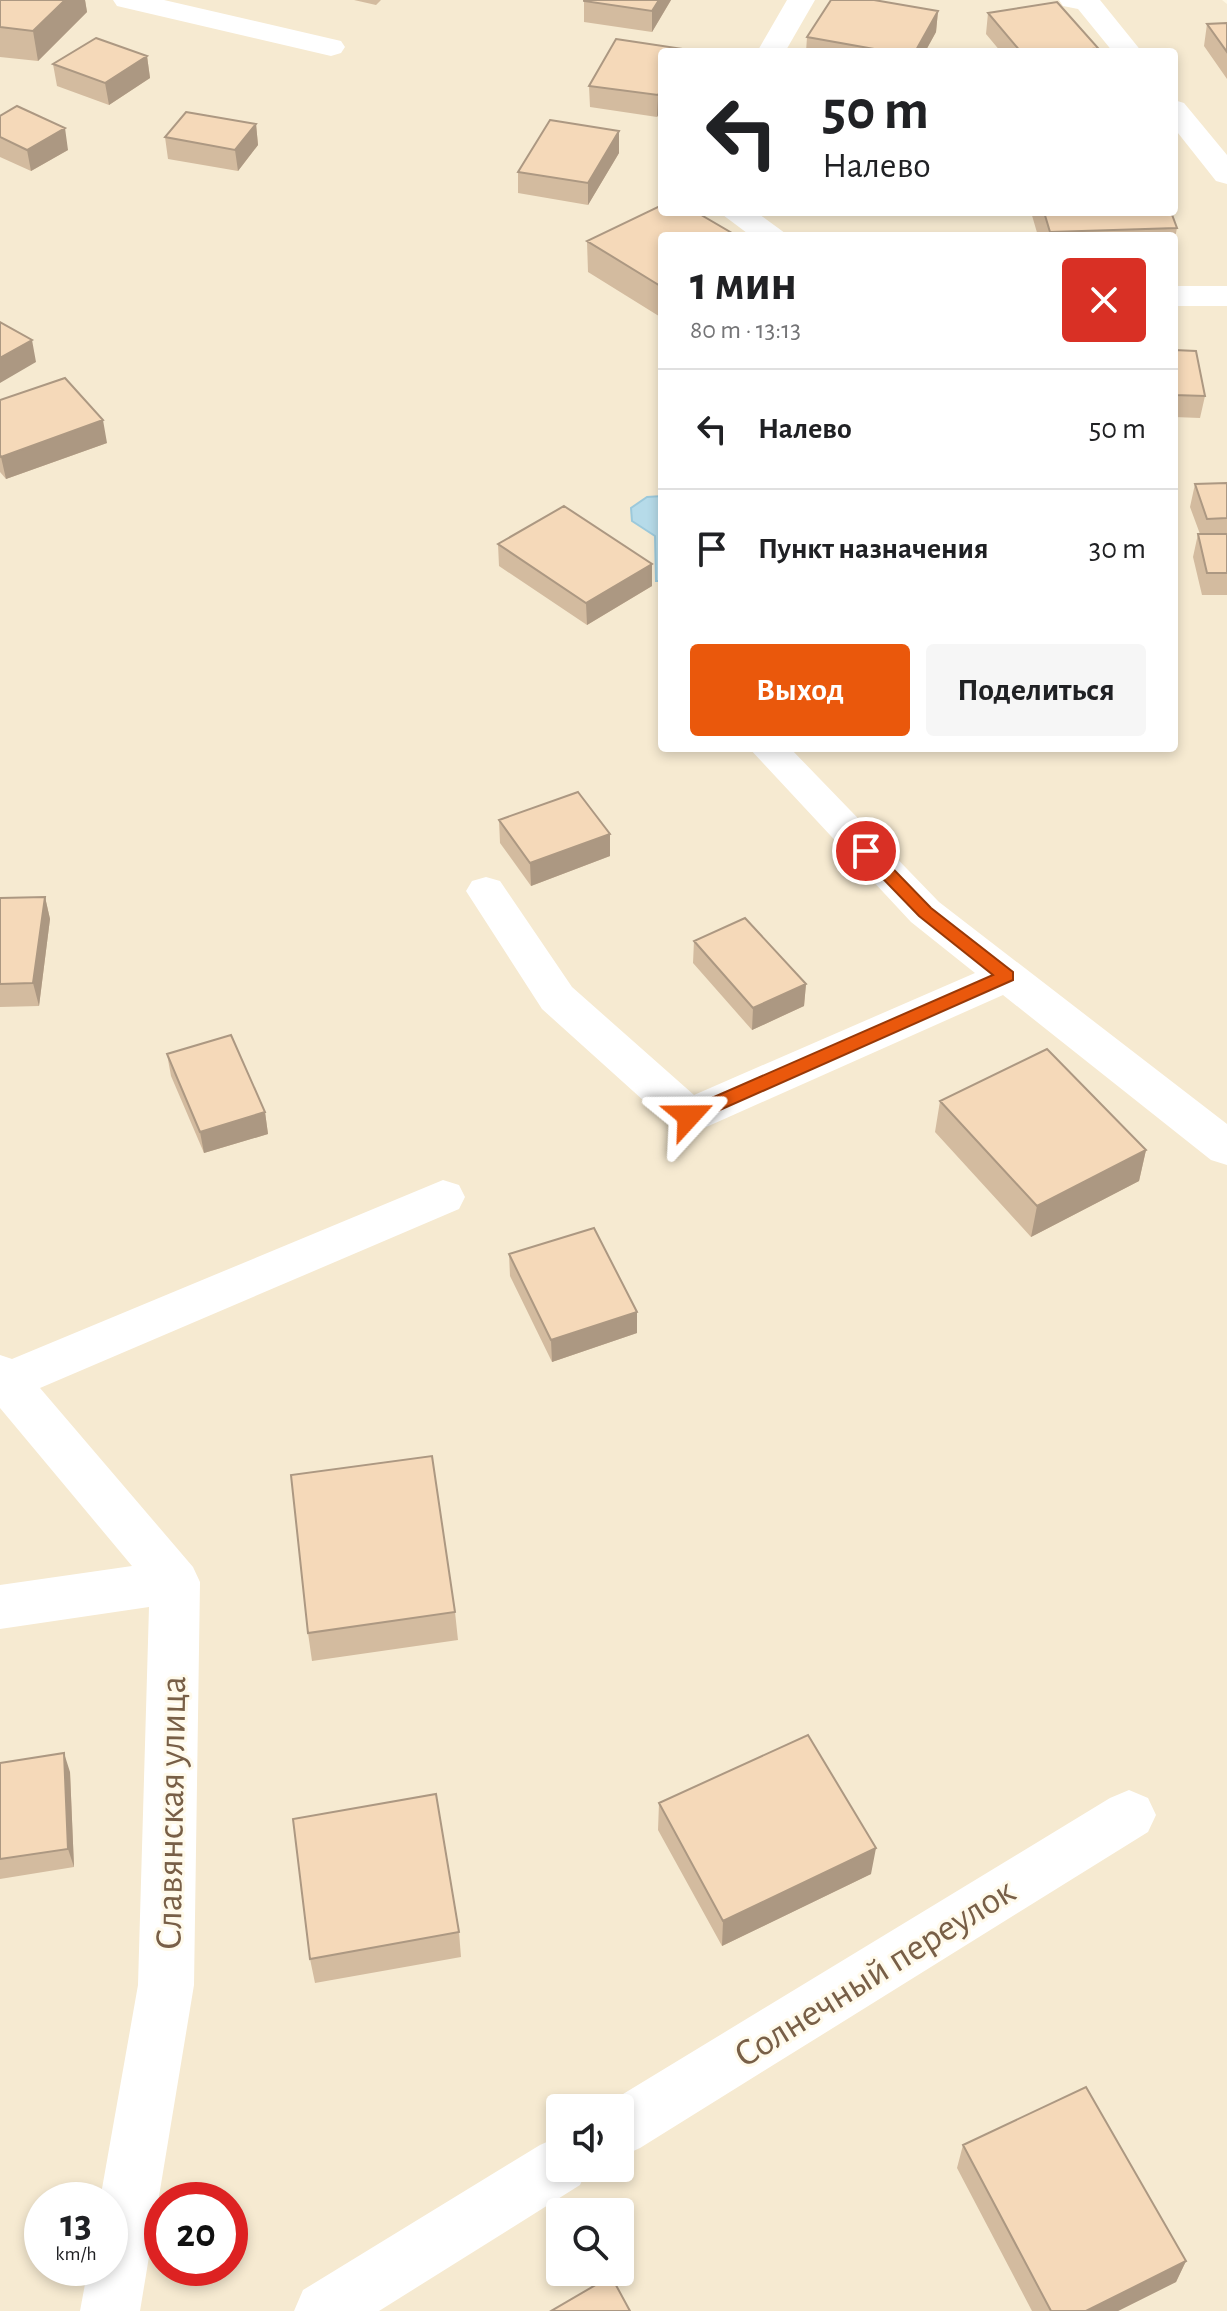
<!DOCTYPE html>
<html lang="ru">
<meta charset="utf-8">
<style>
:root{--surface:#fff;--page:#f6f6f6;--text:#202124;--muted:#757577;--line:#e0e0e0;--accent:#ea580c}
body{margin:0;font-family:"Alegreya Sans",sans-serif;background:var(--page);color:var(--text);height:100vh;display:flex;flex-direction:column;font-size:30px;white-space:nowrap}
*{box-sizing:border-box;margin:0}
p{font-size:26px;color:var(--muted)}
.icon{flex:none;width:44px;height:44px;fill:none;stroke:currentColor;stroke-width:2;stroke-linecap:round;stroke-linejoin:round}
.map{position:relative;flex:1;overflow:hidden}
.details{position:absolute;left:658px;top:232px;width:520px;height:520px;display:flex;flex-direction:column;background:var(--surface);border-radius:8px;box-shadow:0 4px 12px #0003}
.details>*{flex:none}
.guide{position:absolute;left:658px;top:48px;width:520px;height:168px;border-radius:8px;box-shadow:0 4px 12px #0003;background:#fff;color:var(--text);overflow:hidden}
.fabs{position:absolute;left:546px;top:2094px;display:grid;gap:16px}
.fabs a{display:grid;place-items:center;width:88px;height:88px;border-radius:8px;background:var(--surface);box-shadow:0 4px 12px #0003;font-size:40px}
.speed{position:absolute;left:24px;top:2182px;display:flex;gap:16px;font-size:40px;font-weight:700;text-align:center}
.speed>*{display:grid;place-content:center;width:104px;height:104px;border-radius:50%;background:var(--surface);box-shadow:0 4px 12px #0003;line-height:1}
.speed small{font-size:20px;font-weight:400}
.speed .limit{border:12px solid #d22;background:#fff;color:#111}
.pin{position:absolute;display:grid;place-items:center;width:68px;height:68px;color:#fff;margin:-34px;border:4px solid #fff;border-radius:50%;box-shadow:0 2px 8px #0007}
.me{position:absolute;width:88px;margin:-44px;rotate:66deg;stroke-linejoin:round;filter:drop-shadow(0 0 6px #0008)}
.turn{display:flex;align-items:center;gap:28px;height:168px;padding:0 32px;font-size:36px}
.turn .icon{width:104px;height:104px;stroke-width:2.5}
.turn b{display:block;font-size:56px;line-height:68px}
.round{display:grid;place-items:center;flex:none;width:84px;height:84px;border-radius:8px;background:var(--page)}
.summary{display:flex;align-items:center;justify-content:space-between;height:136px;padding:0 32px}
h1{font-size:48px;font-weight:700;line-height:60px}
.button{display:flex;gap:16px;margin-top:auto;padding:16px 32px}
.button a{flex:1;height:92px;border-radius:8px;background:var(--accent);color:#fff;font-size:32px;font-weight:700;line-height:92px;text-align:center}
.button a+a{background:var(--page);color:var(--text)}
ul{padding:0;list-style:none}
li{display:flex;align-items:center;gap:24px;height:120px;padding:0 32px;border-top:2px solid var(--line)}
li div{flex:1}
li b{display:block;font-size:30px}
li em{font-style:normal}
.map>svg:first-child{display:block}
.residential{fill:#f6ead1;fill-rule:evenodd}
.water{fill:#b6dbe9;stroke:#9cc9db;stroke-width:2}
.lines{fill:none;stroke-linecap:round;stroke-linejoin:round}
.minor{fill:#fff;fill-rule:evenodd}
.wall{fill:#d3bb9f}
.shaded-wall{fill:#ac9882}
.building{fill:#f5d9b9;stroke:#ac9882;stroke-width:2}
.route{fill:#ea580c;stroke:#983908;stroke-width:2}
.labels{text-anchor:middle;stroke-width:6;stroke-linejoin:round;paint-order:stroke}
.near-street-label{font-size:38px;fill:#785f47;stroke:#fffaeb}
</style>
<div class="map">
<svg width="1227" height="2311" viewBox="0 0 1227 2311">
<rect width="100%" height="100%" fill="#fef7e3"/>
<path class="residential" d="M0 0H1222L1227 4V2311H0ZM662 52H1174V212H662ZM662 236H1174V748H662ZM560 2108H620V2168H560ZM42 2200H110V2268H42ZM162 2200H230V2268H162ZM560 2212H620V2272H560Z"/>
<path class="water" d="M662 496V581H656L655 536 632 521 631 508 647 497Z"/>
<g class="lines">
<path class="minor" d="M113 0H164L341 41 345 47 341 53 331 56 117 6Z
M787 0H815L785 52H757Z
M1059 0H1100L1142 52H1113L1078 9 1063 6Z
M1174 100 1184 103 1227 155V184L1216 181 1174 128Z
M719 212H756L789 236H751Z
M1174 286H1227V306H1174Z
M749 748H790L939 902 1227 1124V1165L1211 1160 1003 995 704 1128 689 1132 674 1128 542 1009 466 891 472 881 486 877 500 881 572 987 694 1095 975 973 911 922Z
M443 1180 459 1185 465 1197 459 1209 40 1388 193 1567 200 1582 194 1985 140 2311H80L88 2268H110V2200H100L138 1985 149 1607 0 1629V1585L132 1566 0 1408V1355L12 1359Z
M1129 1790 1148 1798 1156 1815 1148 1832 640 2148 620 2157V2108H600L1110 1798Z
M560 2136V2168H588L580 2185 379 2311H294L303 2290 540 2145Z"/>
</g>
<path class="wall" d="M0 0H85L87 12 38 61 0 57Z
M354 0H381L376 5Z
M584 0H671L652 32 584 22Z
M938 11 936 32 925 52H806L807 37Z
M988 13 1098 48 1097 52H1001L986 34Z
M1227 23V79L1204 46 1207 24Z
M616 39 683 49V52H662V108L657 117 590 107 589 86Z
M147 56 150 78 109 105 57 86 53 64Z
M0 116 68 150 31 171 0 157Z
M256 124 258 145 238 171 168 159 165 137Z
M619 131V153L588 205 518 193V172Z
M1031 212H1171L1177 228 1174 243V236H1038Z
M662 236V318L588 272 587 241Z
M1174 350 1205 396 1200 418 1174 417Z
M0 400 107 443 6 479 0 472Z
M1227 483V595H1202L1193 557 1198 534H1200L1190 507 1195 484Z
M498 544 652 586 587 625 499 566Z
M499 820 610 834V856L531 886 500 843Z
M45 897 50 919 39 1006 0 1007V898Z
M694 941 806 984 804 1006 752 1030 693 963Z
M167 1054 265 1112 268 1134 204 1153 171 1076Z
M940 1101 1146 1150 1139 1181 1031 1237 935 1132Z
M509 1254 637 1312V1333L552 1362 510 1276Z
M455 1612 458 1640 312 1661 308 1633Z
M0 1763 70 1772 74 1867 0 1879Z
M659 1803 871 1874 722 1946 658 1830Z
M459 1932 461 1957 315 1983 310 1959Z
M963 2145 1186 2261 1176 2282 1118 2311H1032L957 2168Z"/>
<path class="shaded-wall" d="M65 0H85L87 12 38 61 33 31Z
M659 0H671L652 32V11Z
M938 11 936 32 925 52H915Z
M1098 48 1097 52H1074Z
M147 56 150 78 109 105 105 83Z
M662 88V108L657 117 658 95Z
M256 124 258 145 238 171 235 150Z
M65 128 68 150 31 171 27 150Z
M619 131V153L588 205V183Z
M32 340 36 362 0 383V358Z
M103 420 107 443 6 479 1 457Z
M652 564V586L587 625 586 603Z
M610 834V856L531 886 530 863Z
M45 897 50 919 39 1006 33 983Z
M806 984 804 1006 752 1030 753 1008Z
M265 1112 268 1134 204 1153 200 1132Z
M1146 1150 1139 1181 1031 1237 1037 1206Z
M637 1312V1333L552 1362 551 1340Z
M64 1753 70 1772 74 1867 68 1849Z
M876 1848 871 1874 722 1946 723 1921Z
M1186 2261 1176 2282 1118 2311H1086Z"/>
<path class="building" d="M0 0H65L33 31 0 27Z
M584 0H659L652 11 584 1Z
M831 0H874L938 11 915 52H891L807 37Z
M1057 2 1098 48 1074 52H1021L988 13Z
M1227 23V52L1207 24Z
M96 38 147 56 105 83 53 64Z
M616 39 683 49 682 52H662V88L658 95 589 86Z
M17 106 65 128 27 150 0 137V116Z
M186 112 256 124 235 150 165 137Z
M550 120 619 131 588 183 518 172Z
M662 205V212H696L737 236H662V287L587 241Z
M1044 212H1171L1177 228 1050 232Z
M0 322 32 340 0 358Z
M1174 350 1196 351 1205 396 1174 395Z
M65 378 103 420 1 457 0 455V400Z
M1227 483V518L1207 519 1195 484Z
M564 506 652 564 586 603 498 544Z
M1198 534H1227V573H1207Z
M578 792 610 834 530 863 499 820Z
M45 897 33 983 0 984V898Z
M745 918 806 984 753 1008 694 941Z
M231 1035 265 1112 200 1132 167 1054Z
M1047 1049 1146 1150 1037 1206 940 1101Z
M594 1228 637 1312 551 1340 509 1254Z
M432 1456 455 1612 308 1633 291 1475Z
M808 1735 876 1848 723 1921 659 1803Z
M64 1753 68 1849 0 1859V1763Z
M436 1794 459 1932 310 1959 293 1819Z
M1086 2087 1186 2261 1086 2311H1051L963 2145Z
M611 2276 630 2311H551Z"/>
<path class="route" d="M866 845 872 847 931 908 1013 972V980L695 1121H682V1111L993 975 919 916 860 855 858 851Z"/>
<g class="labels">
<g class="near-street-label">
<text transform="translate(170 1813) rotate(-89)" y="13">Славянская улица</text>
<text transform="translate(874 1972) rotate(-32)" y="13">Солнечный переулок</text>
</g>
</g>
</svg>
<div class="fabs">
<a><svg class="icon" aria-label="sound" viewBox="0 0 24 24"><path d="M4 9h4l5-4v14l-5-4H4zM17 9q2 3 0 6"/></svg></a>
<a><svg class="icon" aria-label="search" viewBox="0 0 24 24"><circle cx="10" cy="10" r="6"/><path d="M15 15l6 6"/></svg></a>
</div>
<div class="speed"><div>13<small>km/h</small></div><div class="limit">20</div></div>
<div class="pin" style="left:866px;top:851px;background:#d93025"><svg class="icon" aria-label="arrive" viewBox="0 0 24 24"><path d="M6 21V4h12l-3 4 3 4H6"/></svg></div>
<svg class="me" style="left:689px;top:1116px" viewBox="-20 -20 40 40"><path d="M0-17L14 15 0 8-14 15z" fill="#ea580c" stroke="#fff" stroke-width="4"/></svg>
<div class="guide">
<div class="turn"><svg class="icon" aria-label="left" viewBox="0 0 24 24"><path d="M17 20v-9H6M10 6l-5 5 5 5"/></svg><div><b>50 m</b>Налево</div></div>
</div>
<section class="details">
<div class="summary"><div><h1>1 мин</h1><p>80 m · 13:13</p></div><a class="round" style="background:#d93025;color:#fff"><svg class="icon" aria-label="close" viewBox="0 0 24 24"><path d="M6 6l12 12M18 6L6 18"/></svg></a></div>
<ul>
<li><svg class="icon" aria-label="left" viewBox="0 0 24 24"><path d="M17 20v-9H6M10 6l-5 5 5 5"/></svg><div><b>Налево</b></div><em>50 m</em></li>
<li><svg class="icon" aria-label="arrive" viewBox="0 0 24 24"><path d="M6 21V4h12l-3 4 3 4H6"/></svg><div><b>Пункт назначения</b></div><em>30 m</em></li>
</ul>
<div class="button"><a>Выход</a><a>Поделиться</a></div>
</section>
</div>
